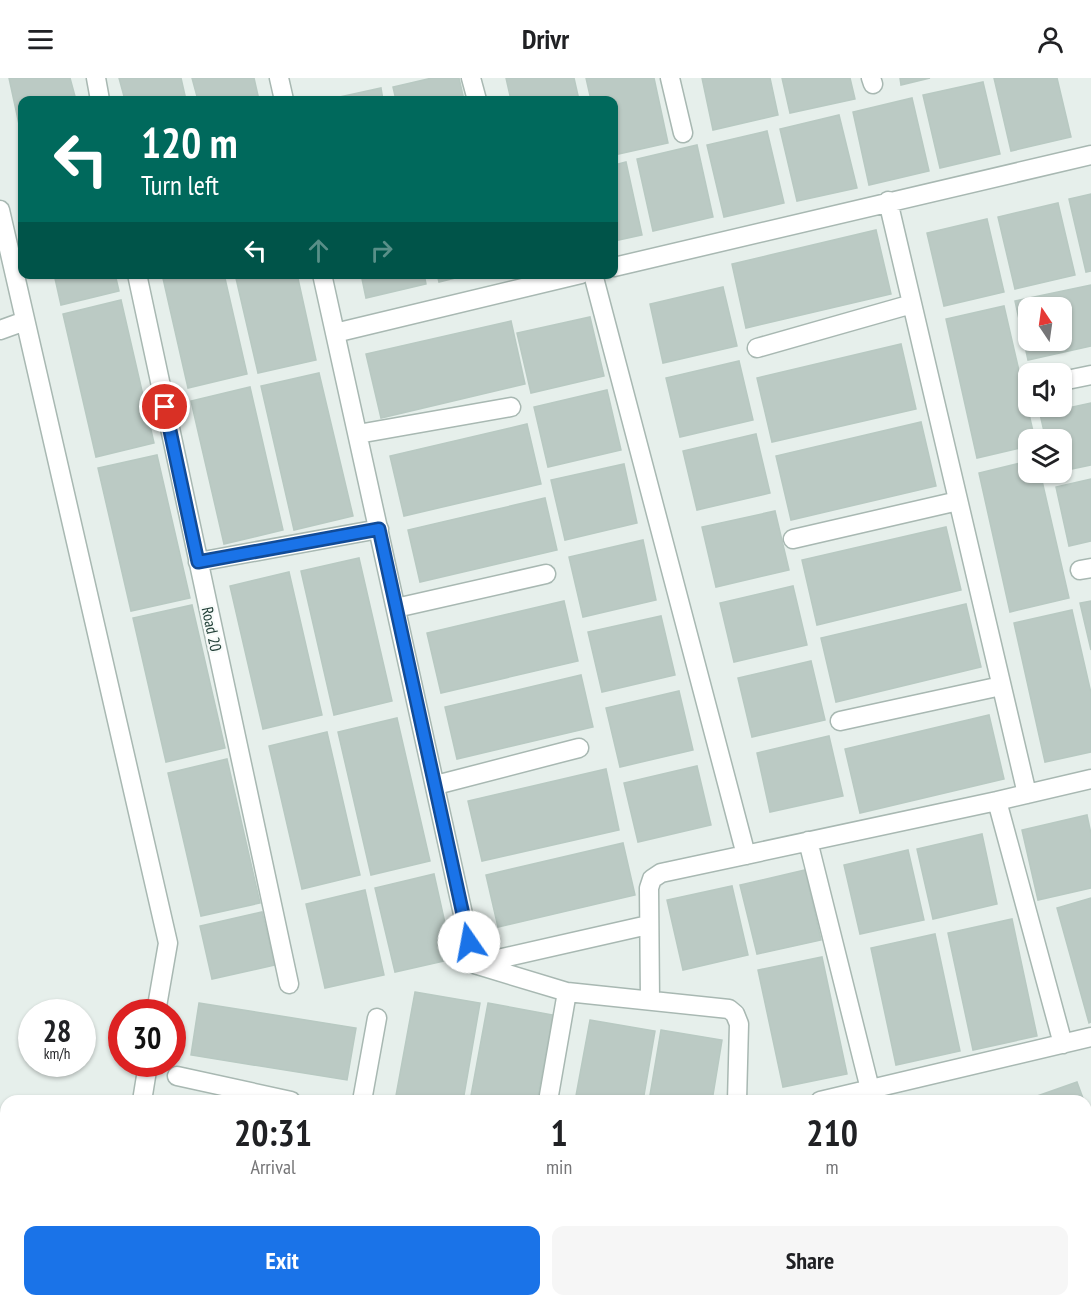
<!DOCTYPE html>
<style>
:root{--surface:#fff;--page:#f6f6f6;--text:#202124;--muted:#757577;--accent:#1a73e8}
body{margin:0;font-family:"PT Sans Narrow",sans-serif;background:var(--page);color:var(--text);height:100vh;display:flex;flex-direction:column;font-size:22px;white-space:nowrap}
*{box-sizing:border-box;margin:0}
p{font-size:20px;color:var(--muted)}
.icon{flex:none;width:33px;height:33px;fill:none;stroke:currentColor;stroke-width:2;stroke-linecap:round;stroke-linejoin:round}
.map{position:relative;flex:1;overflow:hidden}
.details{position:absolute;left:0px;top:1017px;width:1092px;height:212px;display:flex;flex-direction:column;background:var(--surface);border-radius:18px 18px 0 0;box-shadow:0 2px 4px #0004}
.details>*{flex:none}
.top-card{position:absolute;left:18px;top:18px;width:600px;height:183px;border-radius:12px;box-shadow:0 2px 4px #0004;background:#00695c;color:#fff;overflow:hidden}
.needle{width:39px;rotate:347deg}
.tools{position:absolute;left:1018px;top:219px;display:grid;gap:12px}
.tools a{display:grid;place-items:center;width:54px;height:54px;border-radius:12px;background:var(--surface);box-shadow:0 2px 4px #0004;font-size:30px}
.speed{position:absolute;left:18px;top:921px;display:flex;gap:12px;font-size:30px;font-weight:700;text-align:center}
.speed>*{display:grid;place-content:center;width:78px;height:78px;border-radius:50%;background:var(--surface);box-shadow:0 2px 4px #0004;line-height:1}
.speed small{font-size:15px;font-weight:400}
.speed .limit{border:9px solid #d22;background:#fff;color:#111}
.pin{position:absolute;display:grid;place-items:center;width:51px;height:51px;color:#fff;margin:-26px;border:3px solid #fff;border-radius:50%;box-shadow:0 2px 6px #0007}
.me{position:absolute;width:66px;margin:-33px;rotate:348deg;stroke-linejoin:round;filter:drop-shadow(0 0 4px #0008)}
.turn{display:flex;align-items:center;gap:21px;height:126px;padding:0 24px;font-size:27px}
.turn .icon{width:78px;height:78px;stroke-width:2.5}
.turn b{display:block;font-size:42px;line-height:51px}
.lanes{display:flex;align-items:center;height:57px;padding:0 24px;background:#0003;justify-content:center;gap:30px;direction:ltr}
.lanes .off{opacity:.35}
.eta{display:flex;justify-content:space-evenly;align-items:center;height:102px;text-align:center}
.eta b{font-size:36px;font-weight:700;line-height:42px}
.primary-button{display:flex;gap:12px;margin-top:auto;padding:12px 24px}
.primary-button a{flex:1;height:69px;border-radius:12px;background:var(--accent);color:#fff;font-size:24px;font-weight:700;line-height:69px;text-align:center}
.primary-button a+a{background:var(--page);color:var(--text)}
header{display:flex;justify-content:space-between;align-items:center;height:78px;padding:0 24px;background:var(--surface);font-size:27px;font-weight:700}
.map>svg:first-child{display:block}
.building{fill:#bbcac4;stroke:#b8c9c2;stroke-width:1.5;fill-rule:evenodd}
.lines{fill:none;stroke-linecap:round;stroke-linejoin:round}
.minor-casing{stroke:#a8b8b2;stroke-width:21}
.minor{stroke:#fff;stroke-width:18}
.route-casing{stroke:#114b97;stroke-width:15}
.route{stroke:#1a73e8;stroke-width:10}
.labels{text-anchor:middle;stroke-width:4.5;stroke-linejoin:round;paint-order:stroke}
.street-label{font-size:16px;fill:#24423a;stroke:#f7fbf9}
</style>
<header><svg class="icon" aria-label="menu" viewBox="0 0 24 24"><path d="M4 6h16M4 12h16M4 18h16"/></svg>Drivr<svg class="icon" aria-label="person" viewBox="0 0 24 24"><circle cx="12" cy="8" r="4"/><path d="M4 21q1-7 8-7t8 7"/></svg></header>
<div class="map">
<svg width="1091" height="1228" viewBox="0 0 1091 1228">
<rect width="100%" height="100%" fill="#e6efeb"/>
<path class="building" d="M9 0H70L76 22H22V60Z
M119 0H181L186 22H125Z
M192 0H254L259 22H198Z
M432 0H459L464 22H396L393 9Z
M506 0H574L579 22H511Z
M586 0H654L668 65 614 77V22H591Z
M702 0H770L778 37 713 52Z
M782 0H850L855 21 790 35Z
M900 0H930L901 7Z
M994 0H1057L1071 59 1011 73Z
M983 4 1000 76 940 90 923 17Z
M381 10 383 22H326Z
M912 20 929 93 869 107 853 34Z
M839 37 857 110 797 123 780 51Z
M767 53 784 125 724 139 707 67Z
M697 67 713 139 653 153 637 81Z
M626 84 642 157 614 163V87Z
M1091 116V193L1086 194 1069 121Z
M1058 125 1075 197 1015 211 998 139Z
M987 141 1004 214 944 228 927 155Z
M876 152 891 216 746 250 732 186Z
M54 196H115L119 213 61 227Z
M162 196H224L247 296 188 310Z
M235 196H297L316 282 258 295Z
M361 196H424L426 206 366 220Z
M437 196H471L439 204Z
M1091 207V268L1028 282 1015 223ZM1029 230H1062V262H1029Z
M723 209 737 268 663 285 650 226Z
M121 222 154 365 96 379 63 236Z
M1004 228 1035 362H1029V368L977 380 946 241Z
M590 239 604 298 531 315 517 255Z
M511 243 525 306 381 340 366 276Z
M901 266 916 331 772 364 757 300Z
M739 283 753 342 680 359 666 300Z
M319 295 353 438 294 452 261 308Z
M250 309 283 452 224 466 191 323Z
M607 312 621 372 548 389 534 329Z
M1091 325V387L1062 393V362H1046L1040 336Z
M921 344 936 408 791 442 776 378Z
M527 346 541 406 404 438 390 378Z
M756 356 770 415 697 432 683 373Z
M157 377 190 520 131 533 98 390Z
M1029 383V394H1040L1069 520 1010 534 979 395Z
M624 386 637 445 565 462 551 402Z
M1091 401V463L1069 468 1056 409Z
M545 420 557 472 420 504 408 452Z
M775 433 789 492 716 509 702 449Z
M946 449 961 512 817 547 802 482Z
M643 462 656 522 583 539 569 479Z
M359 480 392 623 334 637 301 493Z
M289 494 322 637 263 651 230 508Z
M793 508 807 567 734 584 720 525Z
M564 523 578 583 441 615 427 555Z
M1091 523V572L1080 525Z
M966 526 981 589 836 624 821 560Z
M192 527 225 670 166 684 133 540Z
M1072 532 1091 615V674L1045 684 1014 545Z
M661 538 675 597 602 614 588 554Z
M811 583 825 642 752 659 738 600Z
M581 597 593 649 457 681 445 629Z
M679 613 693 672 620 689 606 630Z
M989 637 1004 701 860 735 845 671Z
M397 640 430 783 371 797 338 654Z
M327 654 360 797 302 811 269 668Z
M829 658 843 718 770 734 757 675Z
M227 681 260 825 201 838 168 695Z
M697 688 711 747 638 764 624 705Z
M606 691 619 752 482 783 468 723Z
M1087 737 1091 756V810L1038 822 1022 752Z
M982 756 997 826 933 841 917 771Z
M623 765 635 817 498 849 486 797Z
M908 772 924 842 860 856 844 787Z
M805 792 821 862 757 876 740 807Z
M434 796 453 881 395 894 375 810Z
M732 808 748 877 683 892 667 822Z
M365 812 384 897 325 910 306 826Z
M1091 820V944L1089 945 1057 830Z
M262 834 275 887 212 901 200 848Z
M1012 841 1037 958 973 972 948 855Z
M935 856 960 973 896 987 871 870Z
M822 879 847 996 783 1009 758 892Z
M415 914 480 925 463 1023H395Z
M199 925 356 950 347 1002 191 977Z
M488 925 553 937 537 1023H470Z
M590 942 655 953 643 1023H575Z
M661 952 722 962 712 1023H649Z
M1077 1004 1084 1023H1023Z
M1086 1029 1091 1043V1059L1086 1060Z
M1091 1075V1174L1086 1176V1077Z
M6 1081V1130L0 1131V1106H3L0 1083Z
M150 1222H311L310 1228H149Z
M362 1222H429L428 1228H361Z
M437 1222H504L503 1228H436Z
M542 1222H580L609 1228H541Z
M613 1222H673L672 1228H612Z
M805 1222H875L877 1228H807Z
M885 1222H946L928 1228H887Z"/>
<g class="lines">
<defs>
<path id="minor" d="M96 0 100 22
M279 0 284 22
M471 0 477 22
M670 0 683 55
M871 0 873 6
M888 123 1027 716
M0 132 168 865 156 934
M614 189 1091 77
M137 196 289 906
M322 196 474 886 567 914 548 1023
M593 196 746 777
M0 252 25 243
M335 255 581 196
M757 270 912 226
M1062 303 1091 297
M358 356 511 329
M793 461 958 423
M198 484 379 451
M1080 492 1091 490
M396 530 546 496
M840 643 1001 608
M436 707 579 670
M997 723 1091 701
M808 763 870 1011
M476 886 648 847
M567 914 729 931 735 936 739 946 737 1023
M650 922 649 810 652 801 661 795 997 723 1063 966
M177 998 291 1023
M142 1023 148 986
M362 1023 377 940
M820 1023 1091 959
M971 1222 972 1228
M108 1228V1222
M328 1228 329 1222
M514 1228 515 1222
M704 1228 705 1222
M727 1228V1222
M1084 1228 1091 1226"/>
</defs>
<use href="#minor" class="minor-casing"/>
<use href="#minor" class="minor"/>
</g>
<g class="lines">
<defs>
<path id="route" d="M165 329 198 484 379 451 469 864"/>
</defs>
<use href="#route" class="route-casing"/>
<use href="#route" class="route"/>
</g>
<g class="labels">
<g class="street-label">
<text transform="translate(212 551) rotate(78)" y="6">Road 20</text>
</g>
</g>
</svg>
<div class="tools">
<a><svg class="needle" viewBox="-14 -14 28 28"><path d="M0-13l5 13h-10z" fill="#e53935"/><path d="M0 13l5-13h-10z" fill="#757577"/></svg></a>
<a><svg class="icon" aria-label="sound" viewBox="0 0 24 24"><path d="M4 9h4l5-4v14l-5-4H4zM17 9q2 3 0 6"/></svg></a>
<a><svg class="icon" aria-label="layers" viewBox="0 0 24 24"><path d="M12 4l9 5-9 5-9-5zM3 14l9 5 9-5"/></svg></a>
</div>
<div class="speed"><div>28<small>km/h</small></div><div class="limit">30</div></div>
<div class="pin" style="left:165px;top:329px;background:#d93025"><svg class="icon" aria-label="arrive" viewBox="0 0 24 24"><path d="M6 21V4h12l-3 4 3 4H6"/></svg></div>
<svg class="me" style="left:469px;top:864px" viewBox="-20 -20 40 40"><circle r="19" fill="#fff"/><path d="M0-13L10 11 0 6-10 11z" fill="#1a73e8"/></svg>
<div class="top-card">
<div class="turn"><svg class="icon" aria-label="left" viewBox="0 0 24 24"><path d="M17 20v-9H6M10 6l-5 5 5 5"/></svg><div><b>120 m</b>Turn left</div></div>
<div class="lanes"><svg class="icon" aria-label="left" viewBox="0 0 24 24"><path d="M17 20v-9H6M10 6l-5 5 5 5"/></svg><svg class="icon off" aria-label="ahead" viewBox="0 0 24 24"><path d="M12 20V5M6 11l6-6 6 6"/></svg><svg class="icon off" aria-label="right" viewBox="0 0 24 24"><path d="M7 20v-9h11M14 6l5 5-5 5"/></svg></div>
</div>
<section class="details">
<div class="eta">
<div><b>20:31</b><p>Arrival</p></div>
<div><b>1</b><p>min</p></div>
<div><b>210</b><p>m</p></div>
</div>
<div class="primary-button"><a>Exit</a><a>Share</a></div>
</section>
</div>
